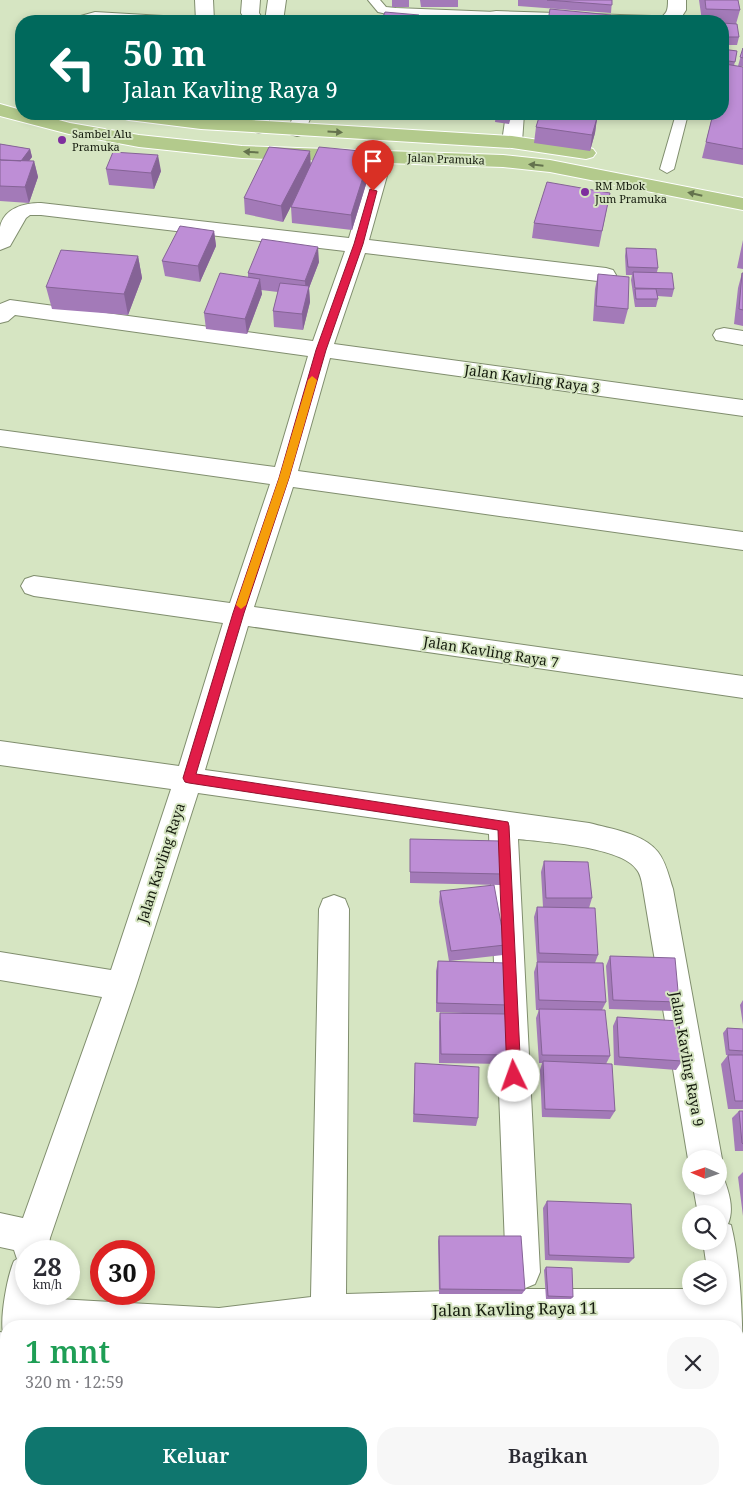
<!DOCTYPE html>
<html lang="id">
<meta charset="utf-8">
<style>
:root{--surface:#fff;--page:#f7f7f7;--text:#2b2b33;--muted:#7c7c81;--accent:#0f766e}
body{margin:0;font-family:"Noto Serif",serif;background:var(--page);color:var(--text);height:100vh;display:flex;flex-direction:column;font-size:19px;white-space:nowrap}
*{box-sizing:border-box;margin:0}
p{font-size:16px;color:var(--muted)}
.icon{flex:none;width:28px;height:28px;fill:none;stroke:currentColor;stroke-width:2;stroke-linecap:round;stroke-linejoin:round}
.map{position:relative;flex:1;overflow:hidden}
.drawer{position:absolute;left:0px;top:1320px;width:744px;height:175px;display:flex;flex-direction:column;background:var(--surface);border-radius:20px 20px 0 0;box-shadow:0 2px 8px #0003}
.drawer>*{flex:none}
.banner{position:absolute;left:15px;top:15px;width:714px;height:105px;border-radius:20px;box-shadow:0 2px 8px #0003;background:#00695c;color:#fff;overflow:hidden}
.needle{width:32px;rotate:272deg}
.tools{position:absolute;left:682px;top:1150px;display:grid;gap:10px}
.tools a{display:grid;place-items:center;width:45px;height:45px;border-radius:50%;background:var(--surface);box-shadow:0 2px 8px #0003;font-size:25px}
.speed{position:absolute;left:15px;top:1240px;display:flex;gap:10px;font-size:25px;font-weight:700;text-align:center}
.speed>*{display:grid;place-content:center;width:65px;height:65px;border-radius:50%;background:var(--surface);box-shadow:0 2px 8px #0003;line-height:1}
.speed small{font-size:12px;font-weight:400}
.speed .limit{border:8px solid #d22;background:#fff;color:#111}
.pin{position:absolute;display:grid;place-items:center;width:42px;height:42px;color:#fff;margin:-51px -21px;border-radius:50% 50% 50% 0;rotate:-45deg;box-shadow:0 0 5px #0007}
.pin .icon{rotate:45deg}
.me{position:absolute;width:55px;margin:-28px;rotate:357deg;stroke-linejoin:round;filter:drop-shadow(0 0 4px #0008)}
.turn{display:flex;align-items:center;gap:18px;height:105px;padding:0 25px;font-size:22px}
.turn .icon{width:65px;height:65px;stroke-width:2.5}
.turn b{display:block;font-size:35px;line-height:42px}
.round{display:grid;place-items:center;flex:none;width:52px;height:52px;border-radius:20px;background:var(--page)}
.headline{display:flex;align-items:center;justify-content:space-between;height:85px;padding:0 25px}
h1{font-size:30px;font-weight:600;line-height:38px;color:#1e9e55}
.action{display:flex;gap:10px;margin-top:auto;padding:10px 25px}
.action a{flex:1;height:58px;border-radius:20px;background:var(--accent);color:#fff;font-size:20px;font-weight:600;line-height:58px;text-align:center}
.action a+a{background:var(--page);color:var(--text)}
.map>svg:first-child{display:block}
.lines{fill:none;stroke-linecap:round;stroke-linejoin:round}
.service-casing{stroke:#808e6e;stroke-width:2}
.minor-casing{stroke:#808e6e;stroke-width:2}
.primary-casing{stroke:#fff;stroke-width:2}
.service{fill:#fff;fill-rule:evenodd}
.minor{fill:#fff;fill-rule:evenodd}
.primary{fill:#b3ca8c;fill-rule:evenodd}
.wall{fill:#a37ab8}
.shaded-wall{fill:#856396}
.building{fill:#be8ed6;stroke:#856396}
.oneway{fill:#64724d}
.route{fill:#e11d48;stroke:#92132f}
.slow{fill:#f59e0b}
.poi-dot{fill:#7e2e9e;stroke:#d6e5c2;stroke-width:2}
.labels{text-anchor:middle;stroke-width:4;stroke-linejoin:round;paint-order:stroke}
.far-poi-label{font-size:11px;fill:#151b0e;stroke:#d6e5c2;text-anchor:start}
.far-street-label{font-size:11px;fill:#151b0e;stroke:#d6e5c2}
.street-label{font-size:14px;fill:#151b0e;stroke:#d6e5c2}
.near-street-label{font-size:16px;fill:#151b0e;stroke:#d6e5c2}
</style>
<div class="map">
<svg width="743" height="1495" viewBox="0 0 743 1495">
<rect width="100%" height="100%" fill="#d6e5c2"/>
<g class="lines">
<defs>
<path id="service" d="M368 0H380L386 7 396 8 496 12 502 16 496 20 396 16 378 12Z
M676 114H688L674 169 667 173 660 169Z"/>
<path id="minor" d="M195 0H213L214 21H196Z
M242 0H260L259 13 264 21H246L241 13Z
M268 0H286L283 21H265Z
M668 0H686V10L679 21H496L490 20 487 16 490 12 496 11 652 16 659 19C667 13 668 11 668 0Z
M95 12 163 16 169 17 172 21H74L77 17Z
M252 114H270L268 127 266 131 259 133 252 131 250 127Z
M294 114H312L304 134 297 136 290 134 288 130Z
M506 114H524L522 142 519 146 512 148 505 146 502 142Z
M382 152 389 154 392 158 369 240 606 268 613 270 616 275 613 280 606 282 365 253 334 344 743 400V416L330 358 298 471 743 532V550L293 487 254 607 743 676V698L248 626 205 770 589 823C611 829 643 833 658 852 666 862 669 877 673 889L722 1159 719 1166V1159H691V1166L688 1159 643 889C642 883 641 875 637 870 623 847 545 842 518 839L540 1272 535 1284 523 1289H691V1296H719V1269H707L703 1241H719V1214H698L693 1186H719V1173L722 1174C728 1189 735 1208 728 1224L731 1225C743 1272 743 1349 743 1400L738 1398V1326H716V1324L461 1326H6V1369L0 1368V1332L3 1333C0 1317 7 1277 14 1261L17 1259 14 1250 0 1247V1213L23 1218 102 997 0 980V952L111 970 171 789 0 765V741L179 766 223 623 34 596 25 593 21 586 25 579 34 576 230 603 270 484 0 446V430L275 467 308 356 15 315 8 321 0 323V304L10 300 313 341 345 251 41 215H30L26 218 10 246 0 250C0 243 0 234 0 227 4 208 24 203 41 203L349 238 372 158 375 154ZM198 793 489 834 506 1272 511 1284 523 1289 346 1294 349 909 345 899 334 895 323 899 319 909 311 1297 219 1308 40 1298V1294H26V1251H48L50 1238 136 986Z
M724 328 743 331V345L716 340 713 335 716 330Z
M6 1472V1489H29L28 1495H0V1474Z
M206 1489H244L245 1495H207Z
M307 1489H345V1495H307Z
M519 1489H557V1495H519Z"/>
<path id="primary" d="M0 104 21 110V114H36L70 123 139 135 242 146 503 155 550 160 743 198V210L550 172 503 167 242 158 139 147 69 134 0 116Z
M120 114H172L201 117 512 136 586 147 593 149 596 153 593 157 586 159 512 148 201 129 129 120 122 118Z"/>
</defs>
<use href="#service" class="service-casing"/>
<use href="#minor" class="minor-casing"/>
<use href="#primary" class="primary-casing"/>
<use href="#service" class="service"/>
<use href="#minor" class="minor"/>
<use href="#primary" class="primary"/>
</g>
<path class="wall" d="M392 0H409V7H392Z
M420 0H458V7H421Z
M518 0H612L611 13 518 6Z
M699 0H738L740 10 736 24 739 37 737 45H722V21H702Z
M743 48V66H738Z
M722 49 737 51 734 66 743 67V165L702 158 724 69 722 68Z
M445 114H463L462 117 445 116Z
M465 114H493L491 119 465 116Z
M496 114H512L509 124 495 122Z
M540 114H593L592 117 597 118 595 133 590 151 534 143 536 127Z
M0 144 30 149 32 157 29 161H34L38 177 29 203 0 201Z
M311 164 371 168 352 230 292 223 291 207 298 192 283 222 245 214 244 198Z
M106 169 161 171 154 189 109 185Z
M610 193 599 247 532 238 534 223Z
M214 231 216 246 200 282 165 276 162 261Z
M743 240V269L737 268Z
M626 248 658 268 657 272 674 289 672 297 657 296 658 299 656 307H635L631 280 632 275H626L625 256Z
M138 256 142 278 128 315 52 309 46 287Z
M319 262 309 288 310 302 303 330 274 327 273 311 278 292 261 290 262 294 247 334 206 329 204 313 248 277V273Z
M742 273H743V326L734 324 738 288Z
M598 274 628 309 624 324 593 321 595 289Z
M410 839 502 874 500 885 410 883Z
M544 861 592 898 589 908 598 955 595 963 606 1002 602 1010 610 1056 606 1064 615 1111 610 1119 542 1117 540 1070 542 1063H539L536 1018 539 1010H536L534 972 537 963 534 917 537 907H543L541 872Z
M440 891 505 945 503 955 450 961 508 1005 505 1014 508 1055 506 1064 439 1063V1022L440 1013H463L436 1012V971L438 961H449L439 902Z
M610 956 679 1002 674 1011 609 1009 606 966Z
M743 1000V1025L740 1005Z
M617 1017 682 1061 676 1070 614 1065 613 1026Z
M727 1028 743 1029V1109H728L721 1064 728 1055H729H726L723 1033Z
M415 1063 478 1118 476 1126 413 1122Z
M739 1111H743V1151H735L732 1118Z
M743 1172V1216L738 1177Z
M547 1201 634 1258 629 1263 545 1260 543 1208Z
M439 1236 525 1290 522 1294H439L438 1241Z
M546 1267 573 1297 571 1299H546L544 1270Z
M574 1489H666V1495H574Z
M671 1489H738L743 1495H672Z"/>
<path class="shaded-wall" d="M597 118 595 133 590 151 592 135Z
M30 149 32 157 21 171 19 163Z
M310 151 311 167 283 222 281 206Z
M371 152V168L352 230 351 215Z
M158 155 161 171 154 189 151 173Z
M34 161 38 177 29 203 25 187Z
M214 231 216 246 200 282 198 266Z
M318 247 319 262 309 288 310 302 303 330 302 314 306 296 305 281Z
M138 256 142 278 128 315 124 294Z
M260 279 262 294 247 334 245 319Z"/>
<path class="building" d="M547 0H612V5Z
M705 0H738L740 10 706 9Z
M550 9 611 15 610 21H548Z
M385 12 419 15 417 21H381Z
M722 23 737 24 739 37H722Z
M743 48V58L740 57Z
M722 49 737 51 735 62 722 60Z
M725 64 743 67V149L706 142 713 114H722V74Z
M496 114H511L510 116Z
M540 114H570L597 118 592 135 536 127Z
M0 144 30 149 21 161 1 160 0 159Z
M269 147 310 151 281 206 244 198Z
M319 147 371 152 351 215 291 207Z
M113 152 158 155 151 173 106 169Z
M0 160 34 161 25 187 0 186Z
M547 182 610 193 602 231 534 223Z
M180 226 214 231 198 266 162 261Z
M262 239 318 247 305 281 248 273Z
M626 248 656 249 658 268 628 267Z
M61 250 138 256 124 294 46 287Z
M633 272 672 273 674 289 635 288Z
M220 273 260 279 245 319 204 313Z
M742 273H743V310L739 309Z
M598 274 629 277 628 309 596 306Z
M280 283 309 286 302 314 273 311Z
M635 289H656L658 299H636Z
M410 839 501 841 502 874 410 872Z
M544 861 588 862 592 898H546Z
M494 885 505 945 451 951 440 891Z
M537 907 595 908 598 955 539 953Z
M610 956 675 958 679 1002 613 1000Z
M438 961 507 963 508 1005 437 1003Z
M537 962 603 963 606 1002 539 1000Z
M539 1009 605 1010 610 1056 542 1055Z
M440 1013 507 1014 508 1055 441 1054Z
M617 1017 679 1021 682 1061 619 1057Z
M727 1028 743 1029V1051L729 1050Z
M728 1055H743V1101H735Z
M543 1061 612 1064 615 1111 545 1109Z
M415 1063 479 1067 478 1118 414 1114Z
M739 1111H743V1144L742 1143Z
M547 1201 631 1204 634 1258 549 1255Z
M439 1236H521L525 1290 440 1289Z
M546 1267 572 1268 573 1297 548 1296Z
M738 1412 743 1454V1467H738Z
M738 1479H743V1495H682L681 1489H738Z
M578 1489H666V1495H579Z"/>
<defs><path id="oneway-solid" d="M-6-.8H1V-3.2L6.5 0L1 3.2V.8H-6Z" transform="scale(1.25)"/></defs>
<g class="oneway">
<use href="#oneway-solid" transform="translate(335 132) rotate(4)"/>
<use href="#oneway-solid" transform="translate(251 152) rotate(-177)"/>
<use href="#oneway-solid" transform="translate(536 165) rotate(-174)"/>
<use href="#oneway-solid" transform="translate(695 194) rotate(-167)"/>
</g>
<path class="route" d="M370 189 377 191 363 244 326 350 289 478 244 613 196 774 508 822 509 826 521 1076 519 1081 514 1083 509 1081 507 1076 498 830 189 783 185 782 183 778 233 613 279 478 316 350 354 244Z"/>
<path class="slow" d="M312 376 317 380 289 478 246 605 241 609 236 605 279 478 308 380Z"/>
<g class="poi-dot">
<circle cx="62" cy="140" r="5"/>
<circle cx="585" cy="192" r="5"/>
</g>
<g class="labels">
<g class="far-poi-label">
<text x="72" y="138">Sambel Alu<tspan x="72" dy="13">Pramuka</tspan></text>
<text x="595" y="190">RM Mbok<tspan x="595" dy="13">Jum Pramuka</tspan></text>
</g>
<g class="far-street-label">
<text transform="translate(446 159) rotate(2)" y="4">Jalan Pramuka</text>
</g>
<g class="street-label">
<text transform="translate(532 379) rotate(8)" y="5">Jalan Kavling Raya 3</text>
<text transform="translate(491 652) rotate(9)" y="5">Jalan Kavling Raya 7</text>
<text transform="translate(161 863) rotate(-72)" y="5">Jalan Kavling Raya</text>
<text transform="translate(687 1059) rotate(80)" y="5">Jalan Kavling Raya 9</text>
</g>
<g class="near-street-label">
<text transform="translate(515 1309) rotate(-1)" y="6">Jalan Kavling Raya 11</text>
</g>
</g>
</svg>
<div class="tools">
<a><svg class="needle" viewBox="-14 -14 28 28"><path d="M0-13l5 13h-10z" fill="#e53935"/><path d="M0 13l5-13h-10z" fill="#7c7c81"/></svg></a>
<a><svg class="icon" aria-label="search" viewBox="0 0 24 24"><circle cx="10" cy="10" r="6"/><path d="M15 15l6 6"/></svg></a>
<a><svg class="icon" aria-label="layers" viewBox="0 0 24 24"><path d="M12 4l9 5-9 5-9-5zM3 14l9 5 9-5"/></svg></a>
</div>
<div class="speed"><div>28<small>km/h</small></div><div class="limit">30</div></div>
<div class="pin" style="left:373px;top:191px;background:#d93025"><svg class="icon" aria-label="arrive" viewBox="0 0 24 24"><path d="M6 21V4h12l-3 4 3 4H6"/></svg></div>
<svg class="me" style="left:514px;top:1076px" viewBox="-20 -20 40 40"><circle r="19" fill="#fff"/><path d="M0-13L10 11 0 6-10 11z" fill="#e11d48"/></svg>
<div class="banner">
<div class="turn"><svg class="icon" aria-label="left" viewBox="0 0 24 24"><path d="M17 20v-9H6M10 6l-5 5 5 5"/></svg><div><b>50 m</b>Jalan Kavling Raya 9</div></div>
</div>
<section class="drawer">
<div class="headline"><div><h1>1 mnt</h1><p>320 m · 12:59</p></div><a class="round"><svg class="icon" aria-label="close" viewBox="0 0 24 24"><path d="M6 6l12 12M18 6L6 18"/></svg></a></div>
<div class="action"><a>Keluar</a><a>Bagikan</a></div>
</section>
</div>
